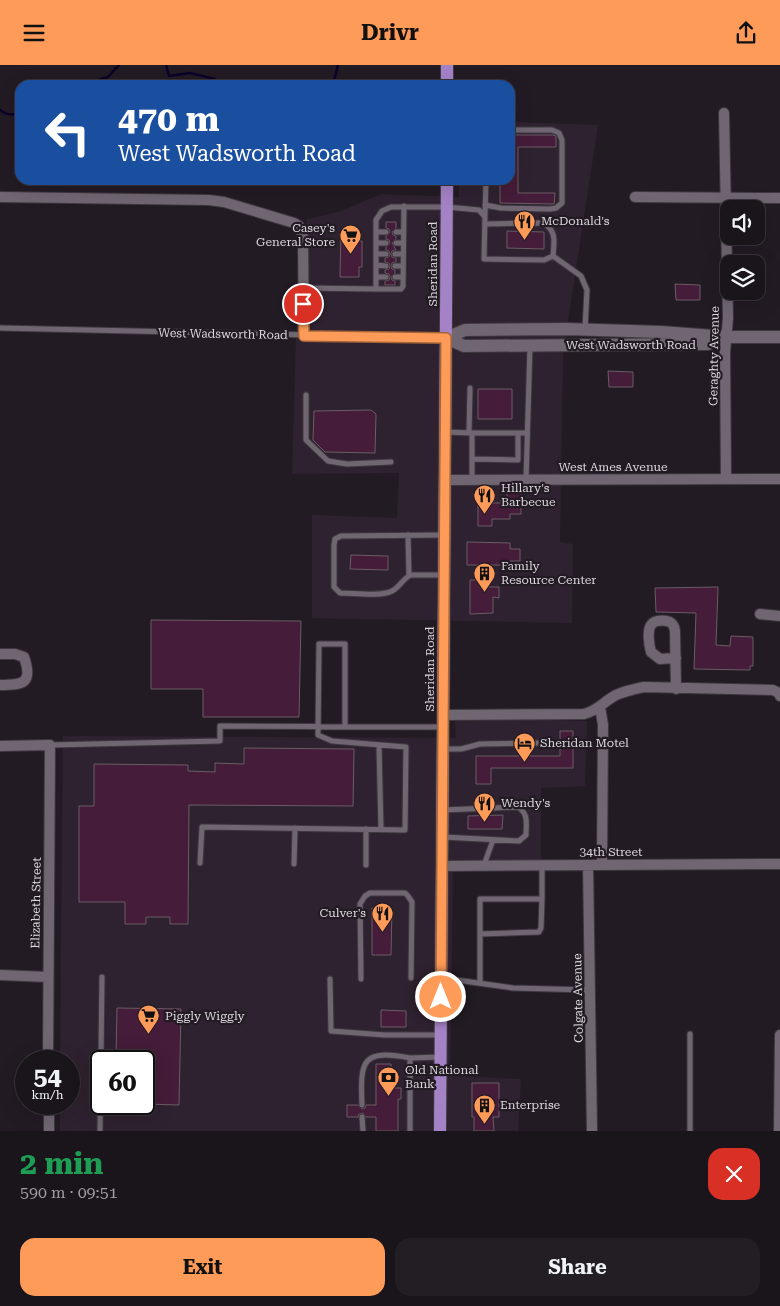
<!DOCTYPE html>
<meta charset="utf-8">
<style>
:root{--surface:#1a141b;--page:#231d24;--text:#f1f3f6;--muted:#9f9ea3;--line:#38333a;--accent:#fe9b58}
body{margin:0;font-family:"Roboto Serif",serif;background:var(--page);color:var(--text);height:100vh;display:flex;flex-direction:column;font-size:19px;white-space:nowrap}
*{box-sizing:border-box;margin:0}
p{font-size:16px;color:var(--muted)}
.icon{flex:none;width:28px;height:28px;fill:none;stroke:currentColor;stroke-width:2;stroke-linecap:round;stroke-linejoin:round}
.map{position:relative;height:1066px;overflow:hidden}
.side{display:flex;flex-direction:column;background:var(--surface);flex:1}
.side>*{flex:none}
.top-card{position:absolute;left:15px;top:15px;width:500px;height:105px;border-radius:15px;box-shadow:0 5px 20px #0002,0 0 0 1px var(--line);background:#1a4fa0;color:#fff;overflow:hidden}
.fabs{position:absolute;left:720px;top:135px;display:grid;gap:10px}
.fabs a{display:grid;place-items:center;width:45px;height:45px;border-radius:10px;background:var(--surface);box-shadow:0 5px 20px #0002,0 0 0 1px var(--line);font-size:25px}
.speed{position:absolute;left:15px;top:985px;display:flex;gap:10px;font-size:25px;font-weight:700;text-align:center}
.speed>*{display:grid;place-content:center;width:65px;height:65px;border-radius:50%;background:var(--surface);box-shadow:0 5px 20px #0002,0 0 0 1px var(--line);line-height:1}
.speed small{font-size:12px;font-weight:400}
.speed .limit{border:2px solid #111;border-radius:8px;background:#fff;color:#111}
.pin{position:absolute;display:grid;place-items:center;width:42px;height:42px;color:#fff;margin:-21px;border:2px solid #fff;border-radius:50%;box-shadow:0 1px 5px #0007}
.me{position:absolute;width:55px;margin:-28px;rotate:0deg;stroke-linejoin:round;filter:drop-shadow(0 0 4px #0008)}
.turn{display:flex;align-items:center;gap:18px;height:105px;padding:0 20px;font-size:22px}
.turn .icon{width:65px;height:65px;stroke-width:2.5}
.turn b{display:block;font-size:35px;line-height:42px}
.round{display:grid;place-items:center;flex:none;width:52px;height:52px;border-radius:15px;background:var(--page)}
.overview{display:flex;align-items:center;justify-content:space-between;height:85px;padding:0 20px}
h1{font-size:30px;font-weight:700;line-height:38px;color:#1e9e55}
.button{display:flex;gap:10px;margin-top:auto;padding:10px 20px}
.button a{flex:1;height:58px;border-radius:15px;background:var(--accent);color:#111;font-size:20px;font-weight:700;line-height:58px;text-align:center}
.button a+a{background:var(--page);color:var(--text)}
header{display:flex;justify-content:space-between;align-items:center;height:65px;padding:0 20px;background:var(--accent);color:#111;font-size:22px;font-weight:700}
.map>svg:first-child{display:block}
.built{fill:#2f2230;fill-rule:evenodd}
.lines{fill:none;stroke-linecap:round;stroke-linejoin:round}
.stream{stroke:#0a0227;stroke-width:2.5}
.building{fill:#451c39;stroke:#6a5d65}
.lane-casing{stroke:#3e383f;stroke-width:7}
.street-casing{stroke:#3e383f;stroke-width:12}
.secondary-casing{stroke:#3e383f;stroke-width:14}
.primary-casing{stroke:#3e383f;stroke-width:14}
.lane{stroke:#6f6671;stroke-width:5}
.street{stroke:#6f6671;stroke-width:10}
.secondary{stroke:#6f6671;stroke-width:12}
.primary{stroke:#a382c6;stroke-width:12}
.route-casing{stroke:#a56539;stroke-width:12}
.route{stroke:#fe9b58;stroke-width:9}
.labels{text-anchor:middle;stroke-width:4.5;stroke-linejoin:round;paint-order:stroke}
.poi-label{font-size:12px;fill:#dcd7dd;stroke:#231b24;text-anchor:start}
.street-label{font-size:12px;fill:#dcd7dd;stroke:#231b24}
</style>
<header><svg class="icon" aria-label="menu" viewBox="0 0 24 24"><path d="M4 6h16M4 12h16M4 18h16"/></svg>Drivr<svg class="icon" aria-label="share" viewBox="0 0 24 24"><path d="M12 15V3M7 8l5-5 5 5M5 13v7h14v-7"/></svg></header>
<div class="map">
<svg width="780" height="1066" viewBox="0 0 780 1066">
<rect width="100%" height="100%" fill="#231b24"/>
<path class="built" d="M510 57 598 60 563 289 560 477 573 479 572 558 312 553V450L397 453 399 408 292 409 297 238 307 154 339 147 381 129 459 132V115H510Z
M455 653 587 656 585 721 541 723V806L453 805 450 1011 521 1014 518 1066H60V1039H69V996H60L63 671 456 673ZM101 996H144V1039H101Z"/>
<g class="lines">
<path class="stream" d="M166 0 169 11 190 8 215 14V20
M82 20 108 12 119 0
M333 20 338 0
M0 45 7 49 20 50"/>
</g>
<path class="building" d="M510 70H553L556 71V82H518V128H555L554 139 500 138V115H510Z
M386 157H396V163L392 167 393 170 396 171V174L392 178 396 185 392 186 391 189 392 192 396 193V197L392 198 391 201 392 204 395 205V208L391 212 392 215 395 216V220H385V216L389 215 390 212 389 209 385 208V205L389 204 390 201 389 198 385 197V193L389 192 390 189 389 186 386 185V182L390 178 389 175 386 174V171L390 167 389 164 386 163Z
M341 166H359V176H362V202H359V212H340Z
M507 166 544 167V184L507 183Z
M675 219 700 220V235H676Z
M608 306 633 307V322H609Z
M478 324H512V354H478Z
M371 345 376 349 375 388 325 387 313 375 314 346Z
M507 427H521V449H510V454H492V461H478V438H501V434H507Z
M467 477 510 478V484H520V496H510L509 500H467Z
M351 490 388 491V505L350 504Z
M470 515H487V522H499V533L493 532V548L470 549Z
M718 522 716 580 730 581 731 571 753 572V601H750V605L694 604 696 548 656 547 655 523Z
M151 555 301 556 299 652H203V624H151Z
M560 666H573V703H491V719H476V691H560Z
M244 683 354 684 353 741 189 740 188 859H170V852H146V859H125V837H79V741H94V699L188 700V706L215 707V698L244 699Z
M503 750 502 764H468V751Z
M372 843H392L391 890H372Z
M117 943 181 944 179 1040 144 1039V996H116Z
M381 945 406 946V962H381Z
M376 999H391V1023H401V1034H398V1066H376V1052H366L363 1048 359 1049 358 1052H347V1040H358L362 1044 365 1043 366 1040H376Z
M472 1018H499V1052H493L494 1066H474V1052H472Z"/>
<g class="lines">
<defs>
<path id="lane" d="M485 140 501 143 550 144 556 143 562 138V75L559 68 552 65H510
M485 151 486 115
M376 167H386
M396 167H403
M376 178H386
M396 178H403
M376 189H386
M395 189H403
M553 191 581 211 587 225 585 264
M376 200 386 201
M395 201H403
M376 212H386
M395 212H403
M304 223 376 224V155L382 146 391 142H447L479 145 485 152 484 194 544 195 553 191C554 177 557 167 544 158L486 159
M376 224H401L403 221 404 141
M0 263 446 273
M306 330V375L328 396 347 399 391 397
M445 367 472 368
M469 368 470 323
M472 394 518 395V368
M472 415V368H527
M526 415 530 281
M408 470 409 511
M443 470 341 471 335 474 334 480V522L340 528C354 528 380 532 392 526 400 522 403 513 411 510H444
M50 680 220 676V661L443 662
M379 681 381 764
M444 684H461L480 679 548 678
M443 772 519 776 526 770C526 759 529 749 518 742L443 745
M200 798 202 762 405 765 406 682 332 676 318 670 319 579H345V661
M294 799 295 763
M366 800V764
M484 800 493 775
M542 800V834
M480 869 539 867 541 863 542 834H480V918
M442 913 513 923 590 925
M330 914 331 966 385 970H440
M361 914 360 839 365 831 370 828H405L408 831 412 837 411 913
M362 1040C360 995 362 984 410 993
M362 1052 363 1066
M100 1066 102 912
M410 1066V993L440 992
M690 1066V969"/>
<path id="street" d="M724 48 728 253 725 287 726 414
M0 132 209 135 224 137 294 158 299 161 303 172 304 271
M635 132 780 133
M445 415 780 414
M760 549 780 551
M0 589H15L24 592C33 618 24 620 0 620
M676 593 660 594 651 587C649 580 647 566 651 560 655 554 669 554 673 560 674 561 675 565 675 567L676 624
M600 642 603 660 602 800
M443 650 584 649C599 645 603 637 616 630 625 626 634 624 644 622L773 625 779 628 780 631
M0 681 50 680 48 996
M588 800 592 1066
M442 801 780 799
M0 910 48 912
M49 1039V1066
M779 1066 780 970"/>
<path id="secondary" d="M446 273 465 265 567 264 661 267 726 272H780
M446 273 464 281 708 279 721 274"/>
<path id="primary" d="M447 20V0
M440 1066 447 115"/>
</defs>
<use href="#lane" class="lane-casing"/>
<use href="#street" class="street-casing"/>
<use href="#secondary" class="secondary-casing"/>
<use href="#primary" class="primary-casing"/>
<use href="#lane" class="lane"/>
<use href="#street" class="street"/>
<use href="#secondary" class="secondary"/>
<use href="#primary" class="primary"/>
</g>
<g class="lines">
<defs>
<path id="route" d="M303 239 304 271 446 273 441 932"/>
</defs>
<use href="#route" class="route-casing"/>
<use href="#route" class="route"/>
</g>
<defs>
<symbol id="restaurant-pin" viewBox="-11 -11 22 30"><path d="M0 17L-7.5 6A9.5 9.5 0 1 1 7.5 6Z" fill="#fe9b58" stroke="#231b24"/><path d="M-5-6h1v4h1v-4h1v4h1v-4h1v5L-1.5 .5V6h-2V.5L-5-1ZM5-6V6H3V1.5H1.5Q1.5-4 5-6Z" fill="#111"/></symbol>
<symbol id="supermarket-pin" viewBox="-11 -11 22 30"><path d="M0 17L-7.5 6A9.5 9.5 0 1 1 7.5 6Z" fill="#fe9b58" stroke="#231b24"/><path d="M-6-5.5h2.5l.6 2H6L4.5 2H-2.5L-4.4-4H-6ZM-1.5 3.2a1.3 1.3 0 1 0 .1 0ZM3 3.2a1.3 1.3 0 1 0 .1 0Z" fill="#111"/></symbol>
<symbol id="building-pin" viewBox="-11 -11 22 30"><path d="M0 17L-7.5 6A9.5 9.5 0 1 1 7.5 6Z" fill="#fe9b58" stroke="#231b24"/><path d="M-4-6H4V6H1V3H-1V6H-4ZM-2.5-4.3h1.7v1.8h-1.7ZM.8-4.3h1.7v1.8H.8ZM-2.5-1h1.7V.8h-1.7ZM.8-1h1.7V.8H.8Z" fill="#111"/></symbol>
<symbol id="hotel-pin" viewBox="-11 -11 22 30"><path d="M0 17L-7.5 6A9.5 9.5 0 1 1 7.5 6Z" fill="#fe9b58" stroke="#231b24"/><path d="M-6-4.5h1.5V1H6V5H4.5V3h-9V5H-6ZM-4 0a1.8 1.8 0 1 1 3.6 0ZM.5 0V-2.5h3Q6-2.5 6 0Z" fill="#111"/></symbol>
<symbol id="bank-pin" viewBox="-11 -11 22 30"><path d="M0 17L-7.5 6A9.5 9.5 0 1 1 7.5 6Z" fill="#fe9b58" stroke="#231b24"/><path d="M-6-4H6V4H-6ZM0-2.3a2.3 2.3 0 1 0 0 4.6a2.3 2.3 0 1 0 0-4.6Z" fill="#111"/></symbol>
</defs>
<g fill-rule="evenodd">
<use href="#restaurant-pin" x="512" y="144" width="25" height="34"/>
<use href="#supermarket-pin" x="338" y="158" width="25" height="34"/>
<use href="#restaurant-pin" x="472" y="418" width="25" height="34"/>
<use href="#building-pin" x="472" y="496" width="25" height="34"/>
<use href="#hotel-pin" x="512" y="666" width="25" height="34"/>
<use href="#restaurant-pin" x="472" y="726" width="25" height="34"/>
<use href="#restaurant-pin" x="370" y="836" width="25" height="34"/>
<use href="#supermarket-pin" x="136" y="938" width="25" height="34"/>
<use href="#bank-pin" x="376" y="1000" width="25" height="34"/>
<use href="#building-pin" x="472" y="1028" width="25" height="34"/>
</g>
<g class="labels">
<g class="poi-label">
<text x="541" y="160">McDonald's</text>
<text x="335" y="167" text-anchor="end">Casey's<tspan x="335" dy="14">General Store</tspan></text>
<text x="501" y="427">Hillary's<tspan x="501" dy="14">Barbecue</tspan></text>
<text x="501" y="505">Family<tspan x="501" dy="14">Resource Center</tspan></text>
<text x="540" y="682">Sheridan Motel</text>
<text x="501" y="742">Wendy's</text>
<text x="366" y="852" text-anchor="end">Culver's</text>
<text x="165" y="955">Piggly Wiggly</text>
<text x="405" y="1009">Old National<tspan x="405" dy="14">Bank</tspan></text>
<text x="500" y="1044">Enterprise</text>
</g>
<g class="street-label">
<text transform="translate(433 199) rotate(-90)" y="4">Sheridan Road</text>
<text transform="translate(223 269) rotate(1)" y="4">West Wadsworth Road</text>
<text x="631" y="284">West Wadsworth Road</text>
<text transform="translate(714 291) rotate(-89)" y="4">Geraghty Avenue</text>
<text x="613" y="406">West Ames Avenue</text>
<text transform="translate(430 604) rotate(-90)" y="4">Sheridan Road</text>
<text x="611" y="791">34th Street</text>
<text transform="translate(36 838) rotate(-89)" y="4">Elizabeth Street</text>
<text transform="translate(578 933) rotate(-91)" y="4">Colgate Avenue</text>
</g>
</g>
</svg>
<div class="fabs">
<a><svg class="icon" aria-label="sound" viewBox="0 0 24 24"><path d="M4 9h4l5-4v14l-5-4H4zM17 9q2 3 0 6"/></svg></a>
<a><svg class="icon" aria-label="layers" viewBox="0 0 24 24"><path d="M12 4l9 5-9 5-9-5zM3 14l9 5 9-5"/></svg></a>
</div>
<div class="speed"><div>54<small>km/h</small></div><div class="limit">60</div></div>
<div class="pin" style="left:303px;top:239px;background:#d93025"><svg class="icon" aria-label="arrive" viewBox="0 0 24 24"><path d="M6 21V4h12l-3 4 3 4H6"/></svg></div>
<svg class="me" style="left:441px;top:932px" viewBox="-20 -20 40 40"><circle r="17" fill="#fe9b58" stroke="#fff" stroke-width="3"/><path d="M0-11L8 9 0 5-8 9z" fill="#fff"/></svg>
<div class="top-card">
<div class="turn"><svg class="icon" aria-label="left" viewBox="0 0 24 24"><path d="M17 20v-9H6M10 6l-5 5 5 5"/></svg><div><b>470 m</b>West Wadsworth Road</div></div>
</div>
</div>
<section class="side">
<div class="overview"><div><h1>2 min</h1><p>590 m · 09:51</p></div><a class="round" style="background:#d93025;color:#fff"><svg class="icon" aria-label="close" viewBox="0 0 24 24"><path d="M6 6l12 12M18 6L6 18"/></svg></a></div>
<div class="button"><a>Exit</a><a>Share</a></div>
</section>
